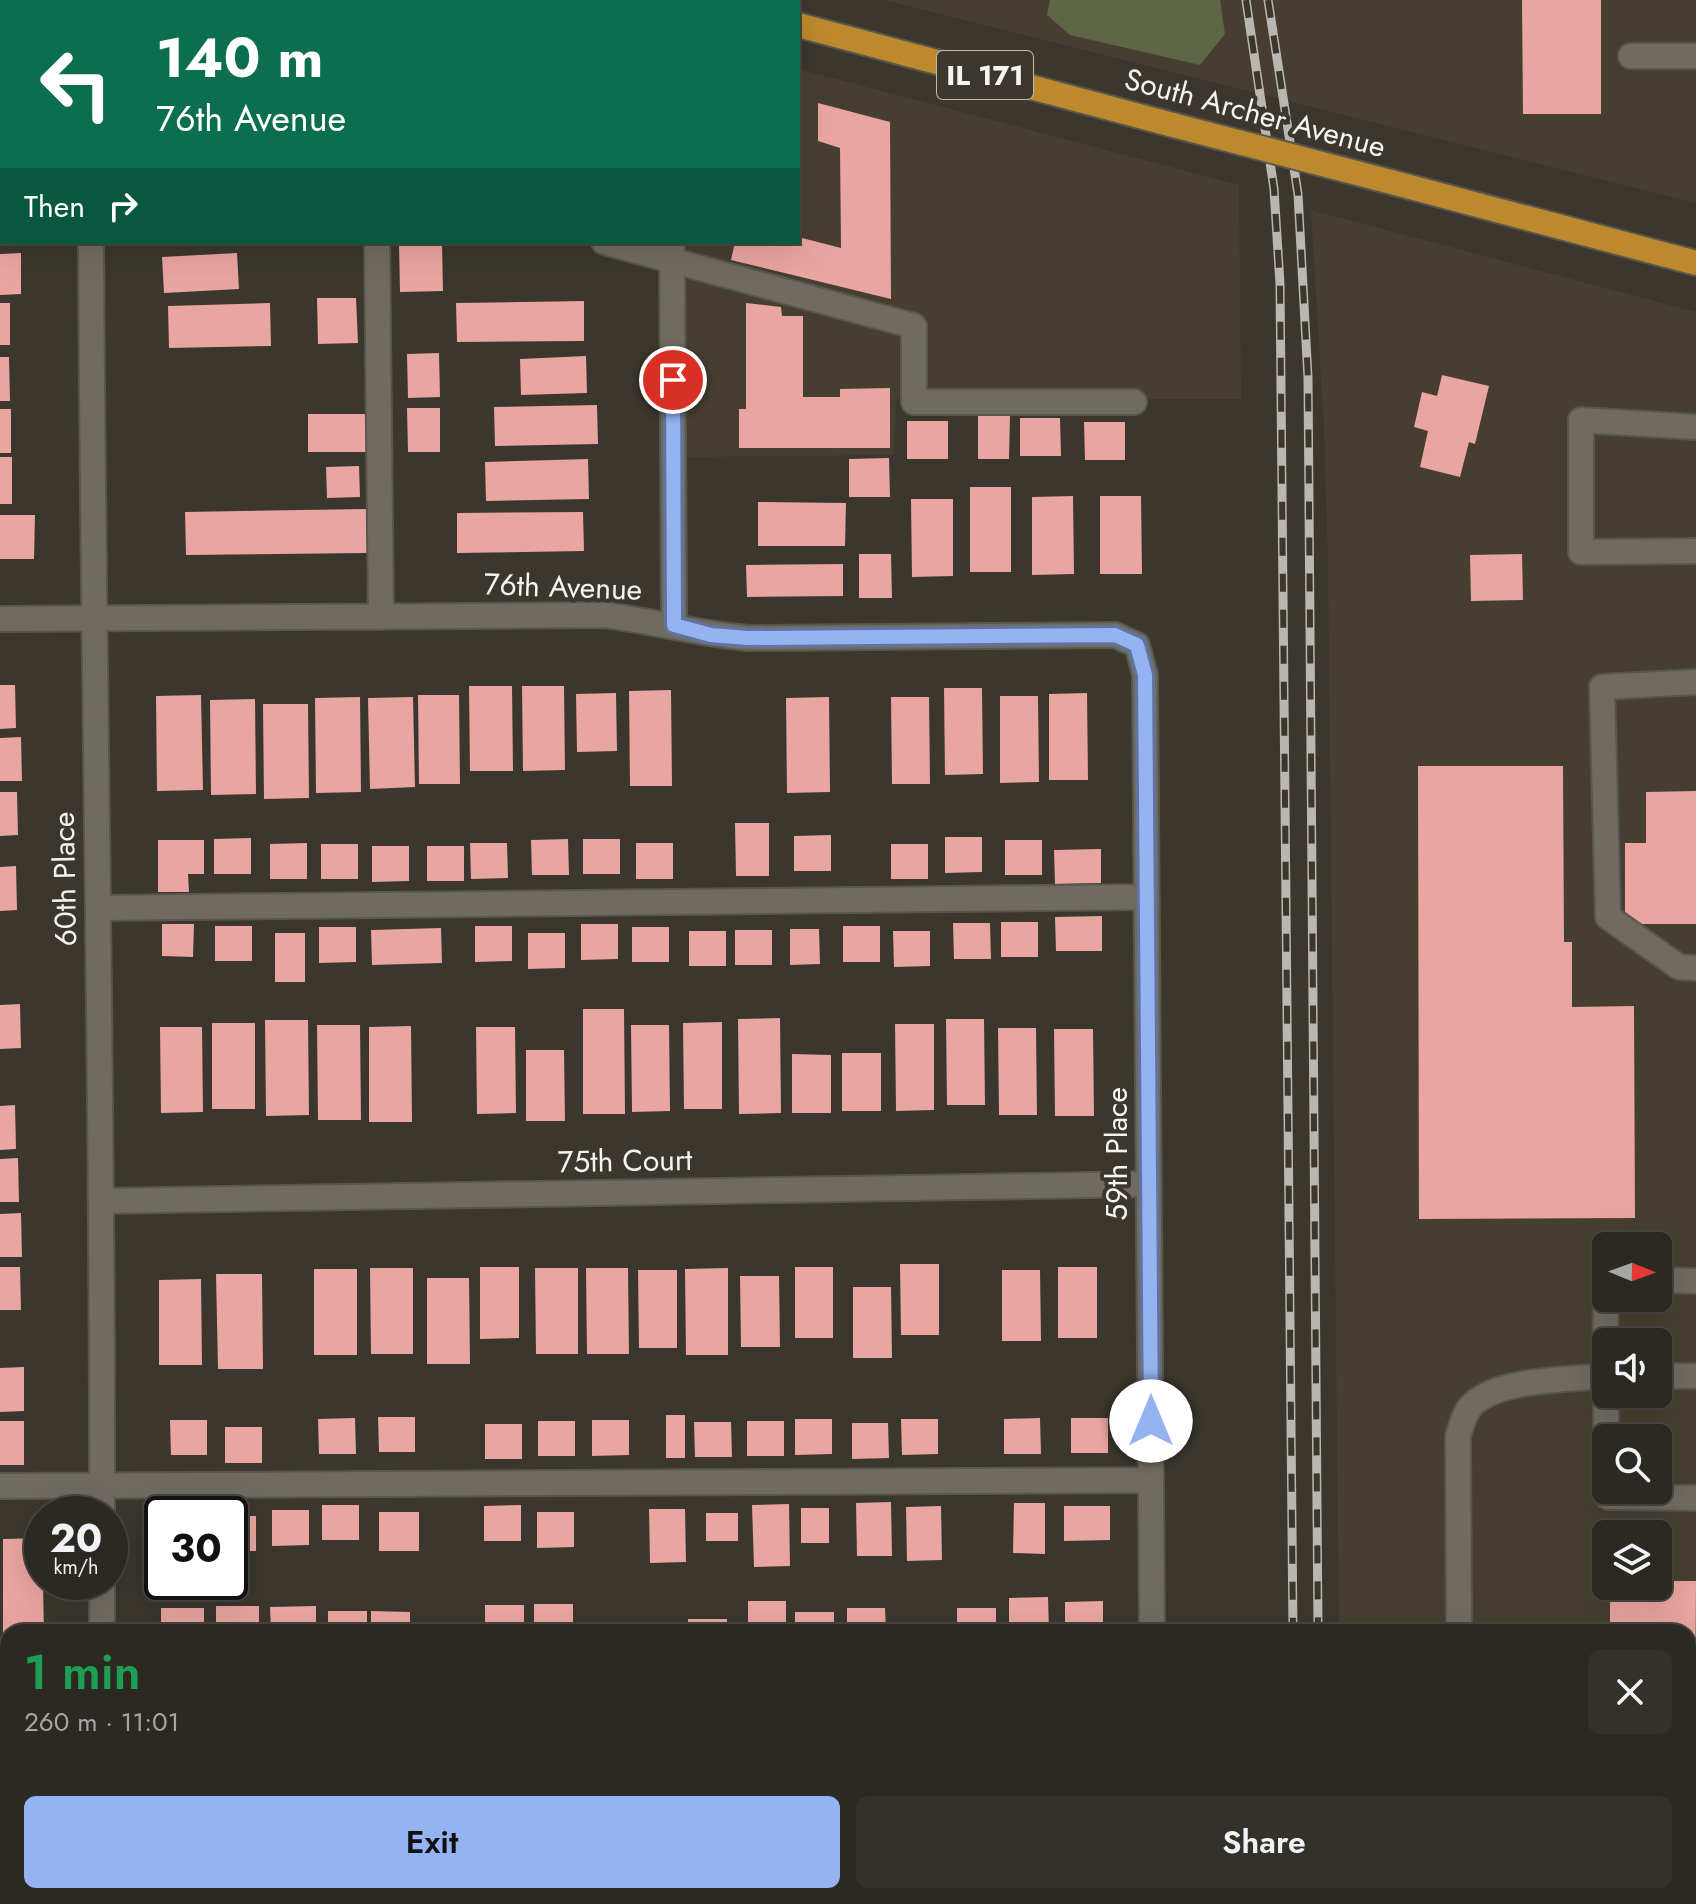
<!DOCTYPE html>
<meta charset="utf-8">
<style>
:root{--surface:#2c2922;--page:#34312a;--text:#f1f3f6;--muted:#a6a6a5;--line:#484540;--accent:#95b2f1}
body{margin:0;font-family:Jost,sans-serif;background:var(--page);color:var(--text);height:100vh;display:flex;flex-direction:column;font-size:30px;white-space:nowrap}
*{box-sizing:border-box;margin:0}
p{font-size:26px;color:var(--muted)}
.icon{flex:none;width:44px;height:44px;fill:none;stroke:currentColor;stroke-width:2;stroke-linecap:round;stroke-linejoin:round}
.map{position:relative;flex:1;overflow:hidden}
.details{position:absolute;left:0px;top:1624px;width:1696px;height:280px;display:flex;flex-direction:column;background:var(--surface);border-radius:24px 24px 0 0;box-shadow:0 8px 32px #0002,0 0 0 2px var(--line)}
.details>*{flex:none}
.top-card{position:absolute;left:0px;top:0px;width:800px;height:244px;box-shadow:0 8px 32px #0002,0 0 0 2px var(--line);background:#0b6e4f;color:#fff;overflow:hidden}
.needle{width:52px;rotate:91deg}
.fabs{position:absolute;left:1592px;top:1232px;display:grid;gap:16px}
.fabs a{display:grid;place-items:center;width:80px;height:80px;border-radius:12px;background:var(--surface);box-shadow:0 8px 32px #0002,0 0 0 2px var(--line);font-size:40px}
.speed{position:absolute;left:24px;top:1496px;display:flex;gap:16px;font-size:40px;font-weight:700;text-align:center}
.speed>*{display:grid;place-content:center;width:104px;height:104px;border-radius:50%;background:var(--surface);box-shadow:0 8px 32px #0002,0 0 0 2px var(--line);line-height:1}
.speed small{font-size:20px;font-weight:400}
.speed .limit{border:4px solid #111;border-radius:12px;background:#fff;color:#111}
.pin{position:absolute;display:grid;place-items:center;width:68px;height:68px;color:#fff;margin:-34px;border:4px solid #fff;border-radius:50%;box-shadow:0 2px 8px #0007}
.me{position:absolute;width:88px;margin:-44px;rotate:0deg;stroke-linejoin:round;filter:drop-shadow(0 0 6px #0008)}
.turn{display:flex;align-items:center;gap:28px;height:168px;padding:0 24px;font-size:36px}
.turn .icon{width:104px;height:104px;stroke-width:2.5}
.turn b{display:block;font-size:56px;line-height:68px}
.then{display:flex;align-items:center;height:76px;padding:0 24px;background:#0003;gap:16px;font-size:30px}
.round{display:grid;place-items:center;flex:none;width:84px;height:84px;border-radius:12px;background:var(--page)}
.overview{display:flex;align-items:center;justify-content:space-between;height:136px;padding:0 24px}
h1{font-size:48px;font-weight:600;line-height:60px;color:#1e9e55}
.button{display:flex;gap:16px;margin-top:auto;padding:16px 24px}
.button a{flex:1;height:92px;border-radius:12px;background:var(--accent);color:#111;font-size:32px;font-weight:600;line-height:92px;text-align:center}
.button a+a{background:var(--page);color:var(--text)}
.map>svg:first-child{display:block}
.built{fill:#463f31;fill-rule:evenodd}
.green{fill:#5d6645}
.building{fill:#e9a5a0}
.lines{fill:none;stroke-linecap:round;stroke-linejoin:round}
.minor-casing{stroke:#59564e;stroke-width:28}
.major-casing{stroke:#59564e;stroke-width:28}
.minor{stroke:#706b62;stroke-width:24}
.major{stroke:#bc8a2c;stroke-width:24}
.rail-casing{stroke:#bab7b0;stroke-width:9}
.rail{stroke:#3b372e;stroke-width:6;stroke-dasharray:18;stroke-linecap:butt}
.major-bridge-casing{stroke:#59564e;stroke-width:28;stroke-linecap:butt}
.major-bridge{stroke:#bc8a2c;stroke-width:24}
.route-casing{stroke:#61749d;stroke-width:20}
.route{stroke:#95b2f1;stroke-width:14}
.labels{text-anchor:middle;stroke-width:8;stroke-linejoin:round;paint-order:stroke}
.shield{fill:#3b372e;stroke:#bebbb4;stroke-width:2}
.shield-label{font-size:28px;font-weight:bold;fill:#f6f4ee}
.street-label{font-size:30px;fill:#f6f4ee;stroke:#3b372e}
</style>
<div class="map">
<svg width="1696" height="1904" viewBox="0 0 1696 1904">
<rect width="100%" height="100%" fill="#3b372e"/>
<path class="built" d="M0 0H541L548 2H2V83Z
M885 0H1696V203Z
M798 69 1239 185 1241 399H896L894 455 676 457 674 258 612 242H798Z
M1311 210 1696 312V1904H1342V1896H1688V1632H1339L1328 563 1324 428ZM1606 1246H1658V1298H1606ZM1606 1342H1658V1394H1606ZM1606 1438H1658V1490H1606ZM1606 1534H1658V1586H1606Z"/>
<path class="green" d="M1050 0H1220L1225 34 1200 65 1070 35 1047 15Z"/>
<path class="building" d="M1522 0H1601V114H1523Z
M818 103 890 122 891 299 731 260 735 242H798V237L841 248 840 148 818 141Z
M399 242H442L443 291 400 292Z
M21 253V294L0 295V254Z
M237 253 239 289 164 293 162 257Z
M317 298H356L358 343 318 344Z
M584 301V341L457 342 456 303Z
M0 303H10V345H0Z
M270 303 271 346 169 348 168 306Z
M746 303 781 307 782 316H803V397H840V389L890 388V448H739V409H746Z
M439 353 440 397 408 398 407 354Z
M586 356 587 393 521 395 520 359Z
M0 357H9L10 401H0Z
M1442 375 1489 386 1475 444 1469 442 1460 477 1420 467 1428 431 1414 427 1422 392 1437 396Z
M597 405 598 444 495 446 494 407Z
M407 408H440V452H408Z
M0 409H11V453H0Z
M308 414H366V452H308Z
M978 416H1010L1009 459H978Z
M1020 418H1060L1061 456H1020Z
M907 421H948V459H907Z
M1084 422H1125V460H1085Z
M0 457H12V504H0Z
M889 458 890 497H849V459Z
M588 459 589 499 486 501 485 462Z
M359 466 360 497 327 498 326 467Z
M970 487H1011V572H970Z
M1073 496 1074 574 1032 575V497Z
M1100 496H1141L1142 574H1100Z
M911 499H953V576L912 577Z
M758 502 846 503 845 546H758Z
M366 509 367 553 186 555 185 512Z
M583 512 584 551 457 553V513Z
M0 515H35L34 559H0Z
M859 554H891L892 598H859Z
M1522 554 1523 600 1471 601 1470 555Z
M843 564V596L747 597 746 565Z
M0 685H15L16 728 0 729Z
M469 686H512L513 771H470Z
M522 686H564L565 770 523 771Z
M944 688H982L983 774 945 775Z
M671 690 672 786H630L629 691Z
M616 693 617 751 577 752 576 694Z
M1087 693 1088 780H1049V694Z
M201 695 203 790 157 791 156 696Z
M418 695H459L460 784H419Z
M1000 696H1038L1039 782 1000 783Z
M360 697 361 792 316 793 315 698Z
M413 697 415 787 370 789 368 698Z
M829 697 830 792 787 793 786 698Z
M891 697H929L930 784H892Z
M255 699 256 794 211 795 210 700Z
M263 704H308L309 798 264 799Z
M21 737 22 781H0V738Z
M1418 766H1563L1564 942H1572V1007L1634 1006 1635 1218 1419 1219Z
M1696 791V924H1625V843H1646V792Z
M0 792H17L18 835 0 836Z
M735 823H769V876H736Z
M831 835V871H794V836Z
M945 837H982V872L945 873Z
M251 838V874H214V839Z
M568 839 569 875H532L531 840Z
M583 839H620V874H583Z
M158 840H204V874H188L189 892H158Z
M1005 840H1042V875H1005Z
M307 843V879H270V844Z
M470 843H507L508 878 471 879Z
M636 843H673V879H636Z
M321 844H358V879H321Z
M891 844H928V879H891Z
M372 846H409V881L372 882Z
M427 846H464V881H427Z
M1101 849V883L1055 884 1054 850Z
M16 866 17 910 0 911V867Z
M1102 916V951H1056L1055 917Z
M1001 922H1038V957H1001Z
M953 923H990L991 959H954Z
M162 924H194L193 957 162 956Z
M581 924H618V959L581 960Z
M215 926H252V961H215Z
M475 926H512V961L475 962Z
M843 926H880V962H843Z
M319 927H356V962L319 963Z
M632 927H669V962H632Z
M441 928 442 963 372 965 371 930Z
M790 929H819L820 964 790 965Z
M735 930H772V965H735Z
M689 931H726V966H689Z
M893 931H930V966L894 967Z
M275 933H305V982H275Z
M528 933H565V968L528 969Z
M20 1004 21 1048 0 1049V1005Z
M583 1009H624L625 1114H583Z
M780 1018 781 1113 739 1114 738 1019Z
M946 1019H984L985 1105H947Z
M265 1020H308L309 1115 266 1116Z
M722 1022V1109H684L683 1023Z
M212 1023H255V1109H212Z
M895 1024H934V1110L896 1111Z
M317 1025H360L361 1120H318Z
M631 1025H669L670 1111 632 1112Z
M411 1026 412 1122H369V1027Z
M160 1027H202L203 1112 161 1113Z
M476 1027H515L516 1113 477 1114Z
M998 1028H1036L1037 1115H999Z
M1054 1029H1093L1094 1116H1055Z
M526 1050H564L565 1121H526Z
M842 1053H881V1111H842Z
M792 1054 831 1055V1113H792Z
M15 1105 16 1149 0 1150V1106Z
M18 1158 19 1202H0V1159Z
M21 1213 22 1257H0V1214Z
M900 1264H939V1335H901Z
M0 1267H20L21 1310H0Z
M480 1267H519V1338L480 1339Z
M795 1267H833V1338H795Z
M1058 1267H1097V1338H1058Z
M370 1268H413V1354H371Z
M535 1268H578V1354H536Z
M586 1268H628L629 1354H587Z
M728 1268V1355H686L685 1269Z
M314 1269H357V1355H314Z
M638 1270H677V1348H639Z
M1002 1270H1040L1041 1341H1002Z
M216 1274H262L263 1369H218Z
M740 1276H779L780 1347H741Z
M427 1278H469L470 1364H427Z
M201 1279 202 1365H159V1280Z
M853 1287H891L892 1358H853Z
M24 1367V1411L0 1412V1368Z
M666 1415H685V1458H666Z
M378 1417H415V1452H379Z
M355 1418 356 1454H319L318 1419Z
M1040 1418 1041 1454H1004V1419Z
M1071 1418H1108V1453H1071Z
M795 1419H832V1454L795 1455Z
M901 1419H938V1454L902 1455Z
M170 1420H207V1455H171Z
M592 1420H629V1455L592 1456Z
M0 1421H24V1465H0Z
M538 1421H575V1456H538Z
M747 1421H784V1456H747Z
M694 1422H731L732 1457H695Z
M852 1423H888L889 1458 852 1459Z
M485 1424H522V1459H485Z
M225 1427H262V1463H225Z
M891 1502 892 1556H857L856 1503Z
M1014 1503H1045V1554L1013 1553Z
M789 1504 790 1566 754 1567 752 1505Z
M322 1505H359V1540H322Z
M521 1505V1541H484V1506Z
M941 1506 942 1560 907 1561 906 1507Z
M1064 1506H1110V1540L1064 1541Z
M801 1508H829V1543H801Z
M649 1509H685L686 1562 650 1563Z
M171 1510H208L209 1514H172Z
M272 1510H309V1545L272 1546Z
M379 1512H419V1551H379Z
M537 1512H574V1547L537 1548Z
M706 1513H738V1541H706Z
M230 1516H256V1551H230Z
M42 1538 44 1632H8V1689H3V1539Z
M1658 1581H1696L1694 1904H1641V1896H1688V1632H1610V1586H1658Z
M1048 1597 1049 1632H1009V1598Z
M748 1601H786V1632H748Z
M1103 1601V1632H1065V1602Z
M534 1604H573V1632H534Z
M485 1605H524V1632H485Z
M216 1606H259V1632H216Z
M316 1606V1632H271L270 1607Z
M161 1608H204V1632H161Z
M847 1608H885L886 1632H847Z
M957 1608H996V1632H957Z
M328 1611H367V1632H328Z
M371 1611 410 1612V1632H371Z
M795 1612H834V1632H795Z
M688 1619H727V1632H688Z
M905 1624H943V1632H905Z
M11 1896H44V1904H11Z
M171 1896H216V1904H171Z
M275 1896H313V1904H275Z
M324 1896H363V1904H325Z
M376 1896H422V1904H377Z
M432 1896H471V1904H432Z
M489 1896H528V1904H489Z
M539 1896H578V1904H539Z
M590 1896H629V1904H590Z
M639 1896H678V1904H639Z
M691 1896H732V1904H691Z
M743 1896H784V1904H743Z
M796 1896H834V1904H796Z
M848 1896H887V1904H848Z
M906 1896H944V1904H906Z
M960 1896H999V1904H960Z
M1011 1896H1052V1904H1011Z
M1070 1896H1110V1901L1070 1904Z"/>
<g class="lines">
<defs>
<path id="minor" d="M90 0V2
M670 0V2
M778 0 779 2
M1631 56H1696
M0 87H2
M91 242C93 666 103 1090 102 1514
M377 242 381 617
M604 242 914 326V402H1134
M672 242 674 625
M1696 427 1581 420V552L1696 551
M0 619 605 615C653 621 699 634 748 638L1115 635 1137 645 1145 675 1152 1632
M1696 682 1602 687 1608 917 1679 967 1696 968
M98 908 1146 897
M102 1201 1149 1184
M1658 1280 1696 1281
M1606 1376V1438
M1658 1376H1696
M0 1486 1151 1480
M1608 1490V1497L1696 1498
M102 1632V1582
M1459 1632 1458 1436C1461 1427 1464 1414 1470 1407 1496 1378 1568 1380 1605 1376L1606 1279
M0 1775H8
M104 1896V1904
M1155 1896V1904
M1481 1896 1485 1898 1527 1896"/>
<path id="major" d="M703 0 710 2
M798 25 1173 125
M1395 183 1696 263"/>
</defs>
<use href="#minor" class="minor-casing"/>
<use href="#major" class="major-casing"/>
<use href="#minor" class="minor"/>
<use href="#major" class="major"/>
<defs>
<path id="rail" d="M1246 0 1274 189 1280 284 1293 1632
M1268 0 1298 194 1308 378 1318 1632
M1295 1896V1904
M1320 1896V1904"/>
</defs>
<use href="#rail" class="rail-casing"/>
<use href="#rail" class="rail"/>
<defs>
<path id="major-bridge" d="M1173 125 1395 183"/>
</defs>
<use href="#major-bridge" class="major-bridge-casing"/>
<use href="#major-bridge" class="major-bridge"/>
</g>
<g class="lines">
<defs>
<path id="route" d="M673 380 674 625 711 635 748 638 1115 635 1137 645 1145 675 1151 1421"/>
</defs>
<use href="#route" class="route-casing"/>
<use href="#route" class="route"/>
</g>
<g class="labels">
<rect class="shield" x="937" y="51" width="96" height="48" rx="6"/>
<g class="shield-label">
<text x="985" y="85">IL 171</text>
</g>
<g class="street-label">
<text transform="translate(1255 113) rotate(15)" y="10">South Archer Avenue</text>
<text transform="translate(563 587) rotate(2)" y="10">76th Avenue</text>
<text transform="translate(65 879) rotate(-91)" y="10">60th Place</text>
<text transform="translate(1117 1154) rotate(-90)" y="10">59th Place</text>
<text transform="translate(625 1161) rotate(-1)" y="10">75th Court</text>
</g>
</g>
</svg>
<div class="fabs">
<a><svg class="needle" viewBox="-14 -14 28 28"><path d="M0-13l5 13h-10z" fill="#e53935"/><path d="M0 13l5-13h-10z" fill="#a6a6a5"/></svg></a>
<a><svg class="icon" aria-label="sound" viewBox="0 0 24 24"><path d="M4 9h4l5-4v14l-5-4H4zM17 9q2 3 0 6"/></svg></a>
<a><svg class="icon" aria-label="search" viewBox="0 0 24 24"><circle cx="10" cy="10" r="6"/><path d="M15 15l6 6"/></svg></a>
<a><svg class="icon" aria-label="layers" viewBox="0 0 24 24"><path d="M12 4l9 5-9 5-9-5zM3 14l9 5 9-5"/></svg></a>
</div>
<div class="speed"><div>20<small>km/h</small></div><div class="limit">30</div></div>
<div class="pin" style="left:673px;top:380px;background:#d93025"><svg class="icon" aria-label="arrive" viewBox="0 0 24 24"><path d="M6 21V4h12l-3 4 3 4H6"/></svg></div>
<svg class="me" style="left:1151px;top:1421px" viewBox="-20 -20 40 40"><circle r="19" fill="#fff"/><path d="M0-13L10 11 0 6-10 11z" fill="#95b2f1"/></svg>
<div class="top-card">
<div class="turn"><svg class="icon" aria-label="left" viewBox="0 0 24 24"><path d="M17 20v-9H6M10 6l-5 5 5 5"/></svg><div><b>140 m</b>76th Avenue</div></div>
<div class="then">Then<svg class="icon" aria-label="right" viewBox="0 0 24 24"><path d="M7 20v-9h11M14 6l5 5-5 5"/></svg></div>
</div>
<section class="details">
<div class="overview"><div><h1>1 min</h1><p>260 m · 11:01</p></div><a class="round"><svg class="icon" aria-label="close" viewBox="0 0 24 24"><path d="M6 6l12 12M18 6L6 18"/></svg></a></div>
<div class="button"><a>Exit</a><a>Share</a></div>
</section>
</div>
